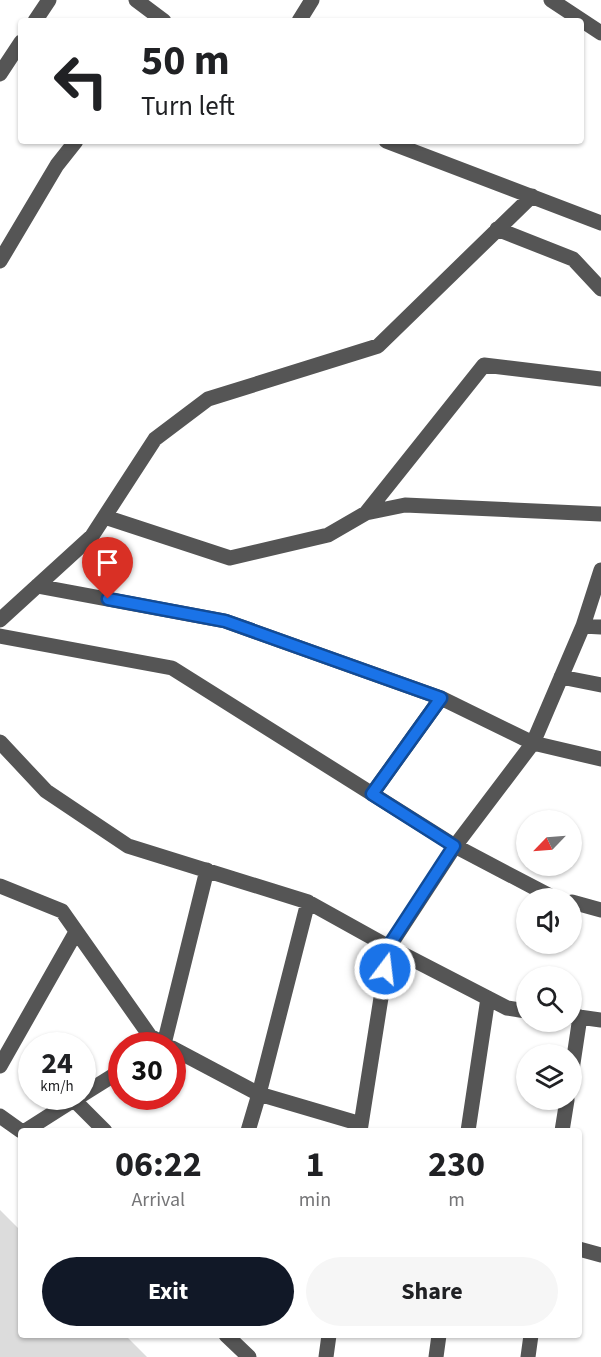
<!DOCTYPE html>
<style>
:root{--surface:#fff;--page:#f6f6f6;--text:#202124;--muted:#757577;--accent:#111827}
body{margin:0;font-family:"Source Sans 3",sans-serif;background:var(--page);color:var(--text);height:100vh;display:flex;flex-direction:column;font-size:22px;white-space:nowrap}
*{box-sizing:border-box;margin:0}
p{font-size:20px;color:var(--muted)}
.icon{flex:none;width:33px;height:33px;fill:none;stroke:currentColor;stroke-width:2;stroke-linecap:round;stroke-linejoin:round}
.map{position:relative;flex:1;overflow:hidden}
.sheet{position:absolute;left:18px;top:1128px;width:564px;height:210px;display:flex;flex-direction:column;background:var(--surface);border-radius:6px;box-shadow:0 2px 4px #0004}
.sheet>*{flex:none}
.banner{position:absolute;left:18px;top:18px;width:566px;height:126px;border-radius:6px;box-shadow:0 2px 4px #0004;background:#fff;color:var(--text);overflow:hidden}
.needle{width:39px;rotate:245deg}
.tools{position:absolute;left:516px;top:810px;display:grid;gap:12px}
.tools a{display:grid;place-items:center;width:66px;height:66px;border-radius:50%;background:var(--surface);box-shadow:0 2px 4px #0004;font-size:30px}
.speed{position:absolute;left:18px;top:1032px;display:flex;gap:12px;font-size:30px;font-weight:700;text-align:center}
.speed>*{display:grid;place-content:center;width:78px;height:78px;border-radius:50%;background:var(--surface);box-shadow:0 2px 4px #0004;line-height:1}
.speed small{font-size:15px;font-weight:400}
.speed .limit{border:9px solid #d22;background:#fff;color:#111}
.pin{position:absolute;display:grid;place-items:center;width:51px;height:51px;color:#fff;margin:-62px -26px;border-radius:50% 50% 50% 0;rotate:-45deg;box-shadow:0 0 6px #0007}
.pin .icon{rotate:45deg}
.me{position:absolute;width:66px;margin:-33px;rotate:15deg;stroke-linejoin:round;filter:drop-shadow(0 0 4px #0008)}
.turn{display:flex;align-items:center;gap:21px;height:126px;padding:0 24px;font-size:27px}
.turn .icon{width:78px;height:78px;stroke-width:2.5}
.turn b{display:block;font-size:42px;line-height:51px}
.eta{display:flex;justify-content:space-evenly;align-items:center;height:102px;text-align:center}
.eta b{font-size:36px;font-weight:700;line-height:42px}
.primary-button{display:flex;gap:12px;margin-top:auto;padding:12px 24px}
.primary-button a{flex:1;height:69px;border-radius:36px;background:var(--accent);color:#fff;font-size:24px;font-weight:700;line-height:69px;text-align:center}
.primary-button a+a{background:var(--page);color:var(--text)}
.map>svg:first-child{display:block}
.green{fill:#dcdcdc}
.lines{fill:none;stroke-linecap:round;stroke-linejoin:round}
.minor{stroke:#555;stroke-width:15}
.route-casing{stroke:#114b97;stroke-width:15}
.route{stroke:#1a73e8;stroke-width:10}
</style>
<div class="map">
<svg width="601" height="1357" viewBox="0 0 601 1357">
<rect width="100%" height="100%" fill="#fff"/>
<path class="green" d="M0 1210 21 1231V1335H125L147 1357H0Z"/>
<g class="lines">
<path class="minor" d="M136 0 164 21
M551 0 601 33
M35 21 49 0
M299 21 312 0
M0 74 21 42
M386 141 601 223
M497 229 573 259 601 289
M0 261 57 165 76 141
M366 513 484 365 601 379
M105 517 230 558 328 535 366 513 405 505 601 514
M37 586 225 621 441 698 533 743 601 759
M0 620 92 536 155 439 208 399 378 346 532 196
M583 626 601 627
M0 636 172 668 455 846 552 897 558 898
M561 677 601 685
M0 742 46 791 128 846 308 902 259 1094 248 1131
M372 794 441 698
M0 886 62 911 150 1036 168 1046
M308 902 389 947 507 1008 526 1011
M572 902 601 910
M572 1016 601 1020
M161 1046 164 1044 207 870
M172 1048 259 1094 361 1124
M0 1066 76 932
M572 1070 580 1017
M82 1095 122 1070
M74 1100 105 1131
M0 1116 21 1131
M25 1131 80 1096
M360 1131 389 947 455 846 533 743 583 626 601 570
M468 1131 488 998
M562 1131 567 1100
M579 1249 601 1255
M226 1335 249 1357
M326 1357 329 1335
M436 1357 439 1335
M528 1357 531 1335"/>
</g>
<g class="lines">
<defs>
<path id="route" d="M108 599 225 621 441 698 372 794 454 846 388 947 385 969"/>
</defs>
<use href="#route" class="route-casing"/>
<use href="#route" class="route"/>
</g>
</svg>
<div class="tools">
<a><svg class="needle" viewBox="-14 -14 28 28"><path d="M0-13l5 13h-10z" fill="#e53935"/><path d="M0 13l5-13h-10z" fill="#757577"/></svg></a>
<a><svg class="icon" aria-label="sound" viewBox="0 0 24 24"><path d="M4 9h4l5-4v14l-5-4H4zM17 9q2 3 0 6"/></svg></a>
<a><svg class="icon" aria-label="search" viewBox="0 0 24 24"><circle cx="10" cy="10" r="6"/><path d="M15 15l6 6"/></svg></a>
<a><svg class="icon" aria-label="layers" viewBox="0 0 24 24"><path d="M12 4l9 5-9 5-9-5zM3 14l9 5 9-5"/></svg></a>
</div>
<div class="speed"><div>24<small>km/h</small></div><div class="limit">30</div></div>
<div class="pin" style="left:108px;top:599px;background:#d93025"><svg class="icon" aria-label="arrive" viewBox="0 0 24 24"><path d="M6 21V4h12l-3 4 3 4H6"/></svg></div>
<svg class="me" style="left:385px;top:969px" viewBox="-20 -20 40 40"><circle r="17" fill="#1a73e8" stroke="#fff" stroke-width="3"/><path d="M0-11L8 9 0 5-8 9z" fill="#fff"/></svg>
<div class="banner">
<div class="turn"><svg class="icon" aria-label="left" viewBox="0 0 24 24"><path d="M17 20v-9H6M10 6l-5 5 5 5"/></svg><div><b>50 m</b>Turn left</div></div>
</div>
<section class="sheet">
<div class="eta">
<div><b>06:22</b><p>Arrival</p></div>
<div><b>1</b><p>min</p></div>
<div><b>230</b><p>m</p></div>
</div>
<div class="primary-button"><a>Exit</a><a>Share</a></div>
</section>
</div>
